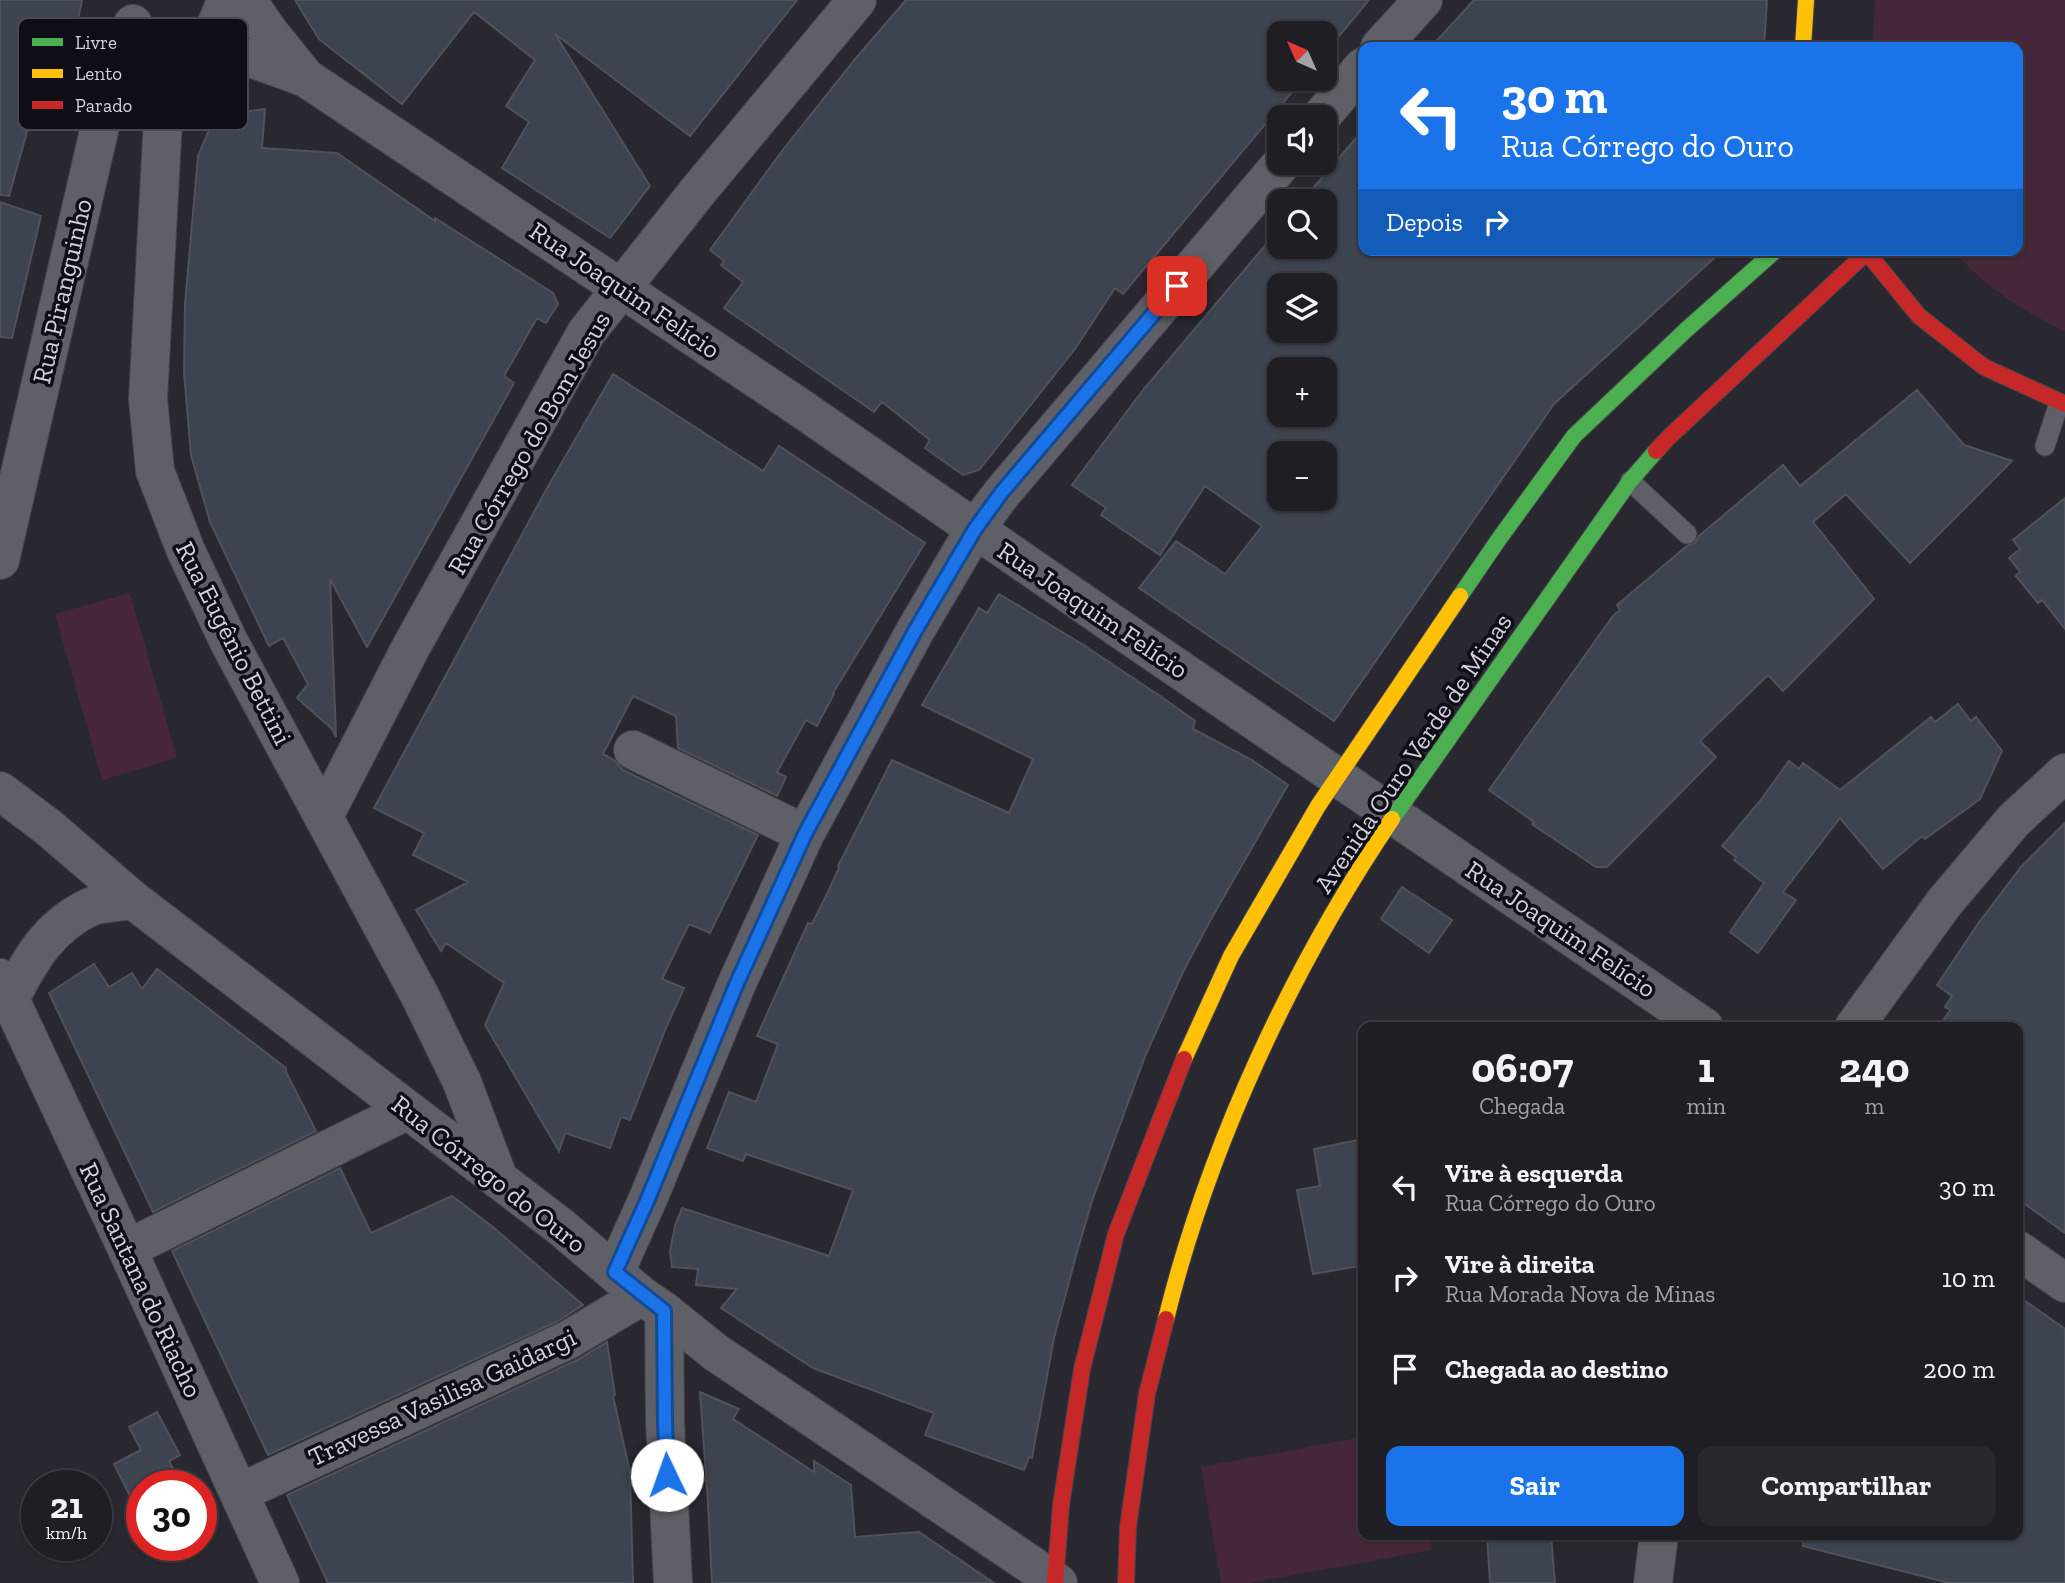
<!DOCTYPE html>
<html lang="pt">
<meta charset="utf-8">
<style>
:root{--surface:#1f1e25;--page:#27272d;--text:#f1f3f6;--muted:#a1a2a7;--line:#3c3c42;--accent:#1a73e8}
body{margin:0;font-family:"Zilla Slab",serif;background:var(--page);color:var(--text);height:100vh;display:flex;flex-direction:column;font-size:26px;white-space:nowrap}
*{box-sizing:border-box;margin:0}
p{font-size:23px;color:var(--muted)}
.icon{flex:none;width:38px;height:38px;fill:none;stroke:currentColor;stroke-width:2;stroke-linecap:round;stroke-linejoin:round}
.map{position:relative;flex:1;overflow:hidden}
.panel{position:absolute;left:1358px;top:1022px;width:665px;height:518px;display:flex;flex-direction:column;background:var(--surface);border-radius:14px;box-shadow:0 2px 5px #0004,0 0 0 2px var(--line)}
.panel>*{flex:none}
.hud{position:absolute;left:1358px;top:42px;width:665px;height:214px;border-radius:14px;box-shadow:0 2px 5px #0004,0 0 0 2px var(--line);background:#1a73e8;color:#fff;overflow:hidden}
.needle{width:46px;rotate:315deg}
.controls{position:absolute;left:1267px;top:21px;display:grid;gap:14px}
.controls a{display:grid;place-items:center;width:70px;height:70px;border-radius:14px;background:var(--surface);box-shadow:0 2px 5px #0004,0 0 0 2px var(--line);font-size:35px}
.speed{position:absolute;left:21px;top:1470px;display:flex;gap:14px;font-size:35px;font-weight:700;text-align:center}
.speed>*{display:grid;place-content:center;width:91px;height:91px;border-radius:50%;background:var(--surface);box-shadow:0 2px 5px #0004,0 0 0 2px var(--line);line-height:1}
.speed small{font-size:18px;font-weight:400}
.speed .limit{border:10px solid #d22;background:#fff;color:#111}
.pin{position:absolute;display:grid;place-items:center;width:60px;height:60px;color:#fff;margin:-30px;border-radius:14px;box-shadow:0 4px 10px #0006}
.me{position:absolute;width:77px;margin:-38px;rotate:357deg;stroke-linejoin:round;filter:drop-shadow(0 0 5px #0008)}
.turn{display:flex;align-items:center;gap:24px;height:147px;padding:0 28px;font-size:32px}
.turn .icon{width:91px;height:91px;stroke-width:2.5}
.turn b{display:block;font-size:49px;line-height:60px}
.then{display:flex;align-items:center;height:66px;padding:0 28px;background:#0003;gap:14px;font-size:26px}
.eta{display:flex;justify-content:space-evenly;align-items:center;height:119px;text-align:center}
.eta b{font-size:42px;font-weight:700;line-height:49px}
.button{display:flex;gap:14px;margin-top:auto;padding:14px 28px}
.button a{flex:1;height:80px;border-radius:14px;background:var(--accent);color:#fff;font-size:28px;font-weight:700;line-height:80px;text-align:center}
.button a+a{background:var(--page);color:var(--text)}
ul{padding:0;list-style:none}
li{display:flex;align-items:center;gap:21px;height:91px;padding:0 28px}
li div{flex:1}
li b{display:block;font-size:26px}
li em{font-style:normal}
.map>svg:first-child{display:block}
.green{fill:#462739}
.building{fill:#3e4350;stroke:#505159;stroke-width:2;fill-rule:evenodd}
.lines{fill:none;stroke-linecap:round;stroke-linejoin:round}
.lane-casing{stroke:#45444c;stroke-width:21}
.street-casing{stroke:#45444c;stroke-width:40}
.fast-casing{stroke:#45444c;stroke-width:18}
.slow-casing{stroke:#45444c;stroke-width:18}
.jam-casing{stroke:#45444c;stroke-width:18}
.lane{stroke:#5f5f67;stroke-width:19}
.street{stroke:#5f5f67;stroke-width:38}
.fast{stroke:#4caf50;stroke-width:16}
.slow{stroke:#ffc107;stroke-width:16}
.jam{stroke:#c62828;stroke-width:16}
.route-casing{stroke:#114b97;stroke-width:18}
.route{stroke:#1a73e8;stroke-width:12}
.labels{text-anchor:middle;stroke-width:7;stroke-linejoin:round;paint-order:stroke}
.street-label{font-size:26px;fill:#d2d1dc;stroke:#0f0e16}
.key{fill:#0f0e16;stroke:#4a4851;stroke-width:2}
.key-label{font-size:19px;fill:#d2d1dc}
</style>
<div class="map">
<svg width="2065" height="1583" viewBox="0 0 2065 1583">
<rect width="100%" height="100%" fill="#292831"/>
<path class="green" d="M1875 0H2065V331C2022 312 1984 285 1952 250H2018V47H1873Z
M130 593 177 758 102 780 55 614Z
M1363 1437V1535H1429L1432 1550 1249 1583H1221L1201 1467Z"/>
<path class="building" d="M0 0H82L75 33 82 35 64 115 34 107 9 196 0 195Z
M295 0H797L690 136 555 34 650 186 610 238 502 168 529 122 506 106 535 60 474 12 402 104 319 39Z
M906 0H1369L1325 53V33H1279V79H1303L1123 294 1115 288 1075 349 979 470 963 475 925 448 930 440 882 402 874 412 724 308 743 282 721 265 724 261 710 250 782 151 856 58Z
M1474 0H1767L1764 47H1431Z
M265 109 262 148 337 153 435 221V218L553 293 558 304 546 323 537 318 504 376 514 383 367 647 330 579 336 737 332 729 297 698 308 684 283 638 269 646 210 522 191 455 184 373 185 304 198 156 212 123 234 113Z
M1363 130V250H1527L1534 257 1541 250H1723L1554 404 1334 721 1139 588 1176 541 1225 574 1262 526 1205 486 1160 555 1101 515 1106 508 1072 485 1143 390 1279 229V247H1325V201H1302ZM1279 285H1325V331H1279ZM1279 369H1325V415H1279ZM1279 453H1325V499H1279Z
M0 202 41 216 12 338 0 337Z
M613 374 763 471 779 446 925 543 833 693 834 694 817 726 806 720 777 772 786 777 777 796 678 748 676 716 633 696 603 754 614 760 623 770 758 835 710 933 689 924 662 979 684 988 666 1028 630 1120 621 1117 610 1148 565 1133 559 1151 485 1025 504 983 446 943 441 951 416 910 468 882 413 855 424 833 374 808 546 490Z
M1917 390 1964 445 2012 461 1910 563 1846 494 1813 522 1874 599 1783 691 1768 675 1700 741 1716 757 1607 867H1596L1532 824 1534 822 1489 790 1613 616 1620 610 1617 605 1687 546 1695 543 1699 536 1783 465 1800 486Z
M2065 498V629L2042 600 2038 603 2016 576 2020 572 2009 558 2020 549 2013 540Z
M999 594 1082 644 1163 698 1195 721 1193 729 1252 760 1288 785 1211 919 1183 972 1146 1054 1093 1198 1077 1252 1054 1338 1032 1458 1029 1457 1024 1470 925 1435 934 1413 813 1368 721 1308 737 1289 696 1285 698 1269 672 1267 670 1251 675 1226 682 1208 829 1256 853 1190 746 1154 743 1161 707 1148 729 1092 756 1102 778 1044 757 1036 808 923 812 924 826 896 839 868 838 866 892 760 1009 813 1033 759 922 705 979 608 987 613Z
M1958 704 1971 721 1976 717 2002 751 1980 799 1925 839 1922 836 1883 869 1840 818 1783 892 1796 900 1758 953 1730 932 1764 883 1734 860 1736 857 1722 846 1760 801 1789 761 1799 769 1803 763 1840 790 1931 717 1935 722Z
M2065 823V1233L2018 1199V1027H1939L1950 1010 1945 1007 1952 996 1937 985 1977 925 2021 867Z
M1402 887 1452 920 1429 953 1381 919Z
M94 964 109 987 132 973 142 989 157 969 286 1068V1072L316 1131 153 1212 49 993Z
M1363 1139V1248L1357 1250 1360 1266 1313 1274 1297 1190 1320 1186 1314 1149Z
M340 1168 371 1233 452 1196 493 1227 583 1305 558 1321 268 1455 172 1251Z
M2018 1296 2065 1329V1583H1949L1803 1546 1804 1535H2018Z
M607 1342 615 1395 613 1396 630 1472 633 1583H328L287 1495 577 1360Z
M700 1392 739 1409 733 1419 814 1472V1461L851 1485 855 1537 919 1532 994 1583H712L708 1503Z
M157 1412 180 1455 169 1461 174 1471 142 1486 129 1494 114 1464 141 1450 129 1427Z
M1487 1535H1551L1555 1583H1490Z"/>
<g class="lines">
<defs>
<path id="lane" d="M2045 446 2059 403
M1630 481 1687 534"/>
<path id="street" d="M247 0 269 32 306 78
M1380 47 1423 0
M191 57 223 56 251 58 306 78 799 407 1123 631 1704 1027
M175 62C180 61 187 60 191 57 208 47 220 18 226 0
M166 63 148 399 155 471 186 551 229 642 420 996 462 1082 499 1180
M1321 117 1363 67
M0 560 105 105 133 24
M633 750 805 834
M0 791 48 827 133 900 561 1227 642 1296 664 1311 715 1352 1058 1583
M324 816 411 647 586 333 698 191 857 0
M0 978 127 1249 280 1583
M10 999C30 960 48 927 90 907 102 902 120 902 133 900
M1854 1027 1944 903 2014 820 2065 773
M127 1249 408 1110
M2018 1250 2065 1283
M615 1272 647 1201 737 983 805 834 915 631 975 529 1002 493 1282 163
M664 1311 665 1421 673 1583
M239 1493 568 1340 642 1296
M1653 1583 1659 1535"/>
<path id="fast" d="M1460 596 1499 539 1574 436 1686 330 1776 250
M1392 819 1630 481 1656 451"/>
<path id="slow" d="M1803 47 1806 0
M1184 1059 1231 956 1318 806 1460 596
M1166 1319C1209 1145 1292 967 1392 819"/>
<path id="jam" d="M1865 250 1919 316 1984 367 2065 404
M1656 451 1669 437 1866 253
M1055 1583 1061 1505 1082 1369 1116 1234 1184 1059
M1126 1583 1128 1527 1147 1394 1166 1319"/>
</defs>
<use href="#lane" class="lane-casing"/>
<use href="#street" class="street-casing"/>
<use href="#fast" class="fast-casing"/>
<use href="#slow" class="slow-casing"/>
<use href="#jam" class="jam-casing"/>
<use href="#lane" class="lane"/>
<use href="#street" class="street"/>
<use href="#fast" class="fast"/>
<use href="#slow" class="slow"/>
<use href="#jam" class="jam"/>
</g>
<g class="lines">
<defs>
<path id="route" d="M667 1475 665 1421 664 1311 615 1272 647 1201 737 983 805 834 915 631 975 529 1002 492 1177 286"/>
</defs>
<use href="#route" class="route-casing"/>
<use href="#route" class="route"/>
</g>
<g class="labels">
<g class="street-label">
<text transform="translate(625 290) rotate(34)" y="9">Rua Joaquim Felício</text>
<text transform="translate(62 291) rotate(-77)" y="9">Rua Piranguinho</text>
<text transform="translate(529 443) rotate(-60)" y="9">Rua Córrego do Bom Jesus</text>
<text transform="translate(1093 610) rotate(34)" y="9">Rua Joaquim Felício</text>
<text transform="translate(234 643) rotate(63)" y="9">Rua Eugênio Bettini</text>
<text transform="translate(1413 753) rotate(-56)" y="9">Avenida Ouro Verde de Minas</text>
<text transform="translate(1561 929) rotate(34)" y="9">Rua Joaquim Felício</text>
<text transform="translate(489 1174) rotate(38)" y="9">Rua Córrego do Ouro</text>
<text transform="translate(141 1280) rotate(65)" y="9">Rua Santana do Riacho</text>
<text transform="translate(442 1397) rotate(-25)" y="9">Travessa Vasilisa Gaidargi</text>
</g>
</g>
<rect x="18" y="18" width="230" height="112" rx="10" class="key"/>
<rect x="32" y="38" width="31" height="8" fill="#4caf50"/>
<rect x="32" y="69" width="31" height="9" fill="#ffc107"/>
<rect x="32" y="101" width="31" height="8" fill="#c62828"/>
<g class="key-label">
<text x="75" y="49">Livre</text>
<text x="75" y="80">Lento</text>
<text x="75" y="112">Parado</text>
</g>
</svg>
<div class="controls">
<a><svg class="needle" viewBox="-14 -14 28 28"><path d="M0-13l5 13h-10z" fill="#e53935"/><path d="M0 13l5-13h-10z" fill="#a1a2a7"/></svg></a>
<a><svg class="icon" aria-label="sound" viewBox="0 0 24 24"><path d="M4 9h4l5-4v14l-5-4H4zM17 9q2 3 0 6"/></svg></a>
<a><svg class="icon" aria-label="search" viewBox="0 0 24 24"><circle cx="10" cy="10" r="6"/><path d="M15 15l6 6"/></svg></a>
<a><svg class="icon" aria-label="layers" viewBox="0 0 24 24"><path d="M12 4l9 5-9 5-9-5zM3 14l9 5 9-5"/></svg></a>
<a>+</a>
<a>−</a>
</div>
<div class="speed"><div>21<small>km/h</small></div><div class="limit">30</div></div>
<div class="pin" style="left:1177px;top:286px;background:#d93025"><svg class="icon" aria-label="arrive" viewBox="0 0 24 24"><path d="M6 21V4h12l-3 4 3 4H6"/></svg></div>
<svg class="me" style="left:667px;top:1475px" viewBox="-20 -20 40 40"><circle r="19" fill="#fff"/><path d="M0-13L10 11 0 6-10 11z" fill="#1a73e8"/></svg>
<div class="hud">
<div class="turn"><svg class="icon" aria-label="left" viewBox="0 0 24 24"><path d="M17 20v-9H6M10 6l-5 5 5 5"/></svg><div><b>30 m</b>Rua Córrego do Ouro</div></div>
<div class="then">Depois<svg class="icon" aria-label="right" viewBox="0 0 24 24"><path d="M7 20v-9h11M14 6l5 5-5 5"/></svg></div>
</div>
<section class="panel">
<div class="eta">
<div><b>06:07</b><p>Chegada</p></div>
<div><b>1</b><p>min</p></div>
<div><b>240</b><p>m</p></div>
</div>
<ul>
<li><svg class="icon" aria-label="left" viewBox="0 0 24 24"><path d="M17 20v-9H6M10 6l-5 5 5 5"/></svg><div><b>Vire à esquerda</b><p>Rua Córrego do Ouro</p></div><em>30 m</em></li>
<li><svg class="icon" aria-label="right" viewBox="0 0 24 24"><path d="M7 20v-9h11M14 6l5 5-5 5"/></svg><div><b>Vire à direita</b><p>Rua Morada Nova de Minas</p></div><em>10 m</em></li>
<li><svg class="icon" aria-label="arrive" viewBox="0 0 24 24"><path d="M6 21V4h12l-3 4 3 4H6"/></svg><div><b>Chegada ao destino</b></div><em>200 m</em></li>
</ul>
<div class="button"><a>Sair</a><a>Compartilhar</a></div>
</section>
</div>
